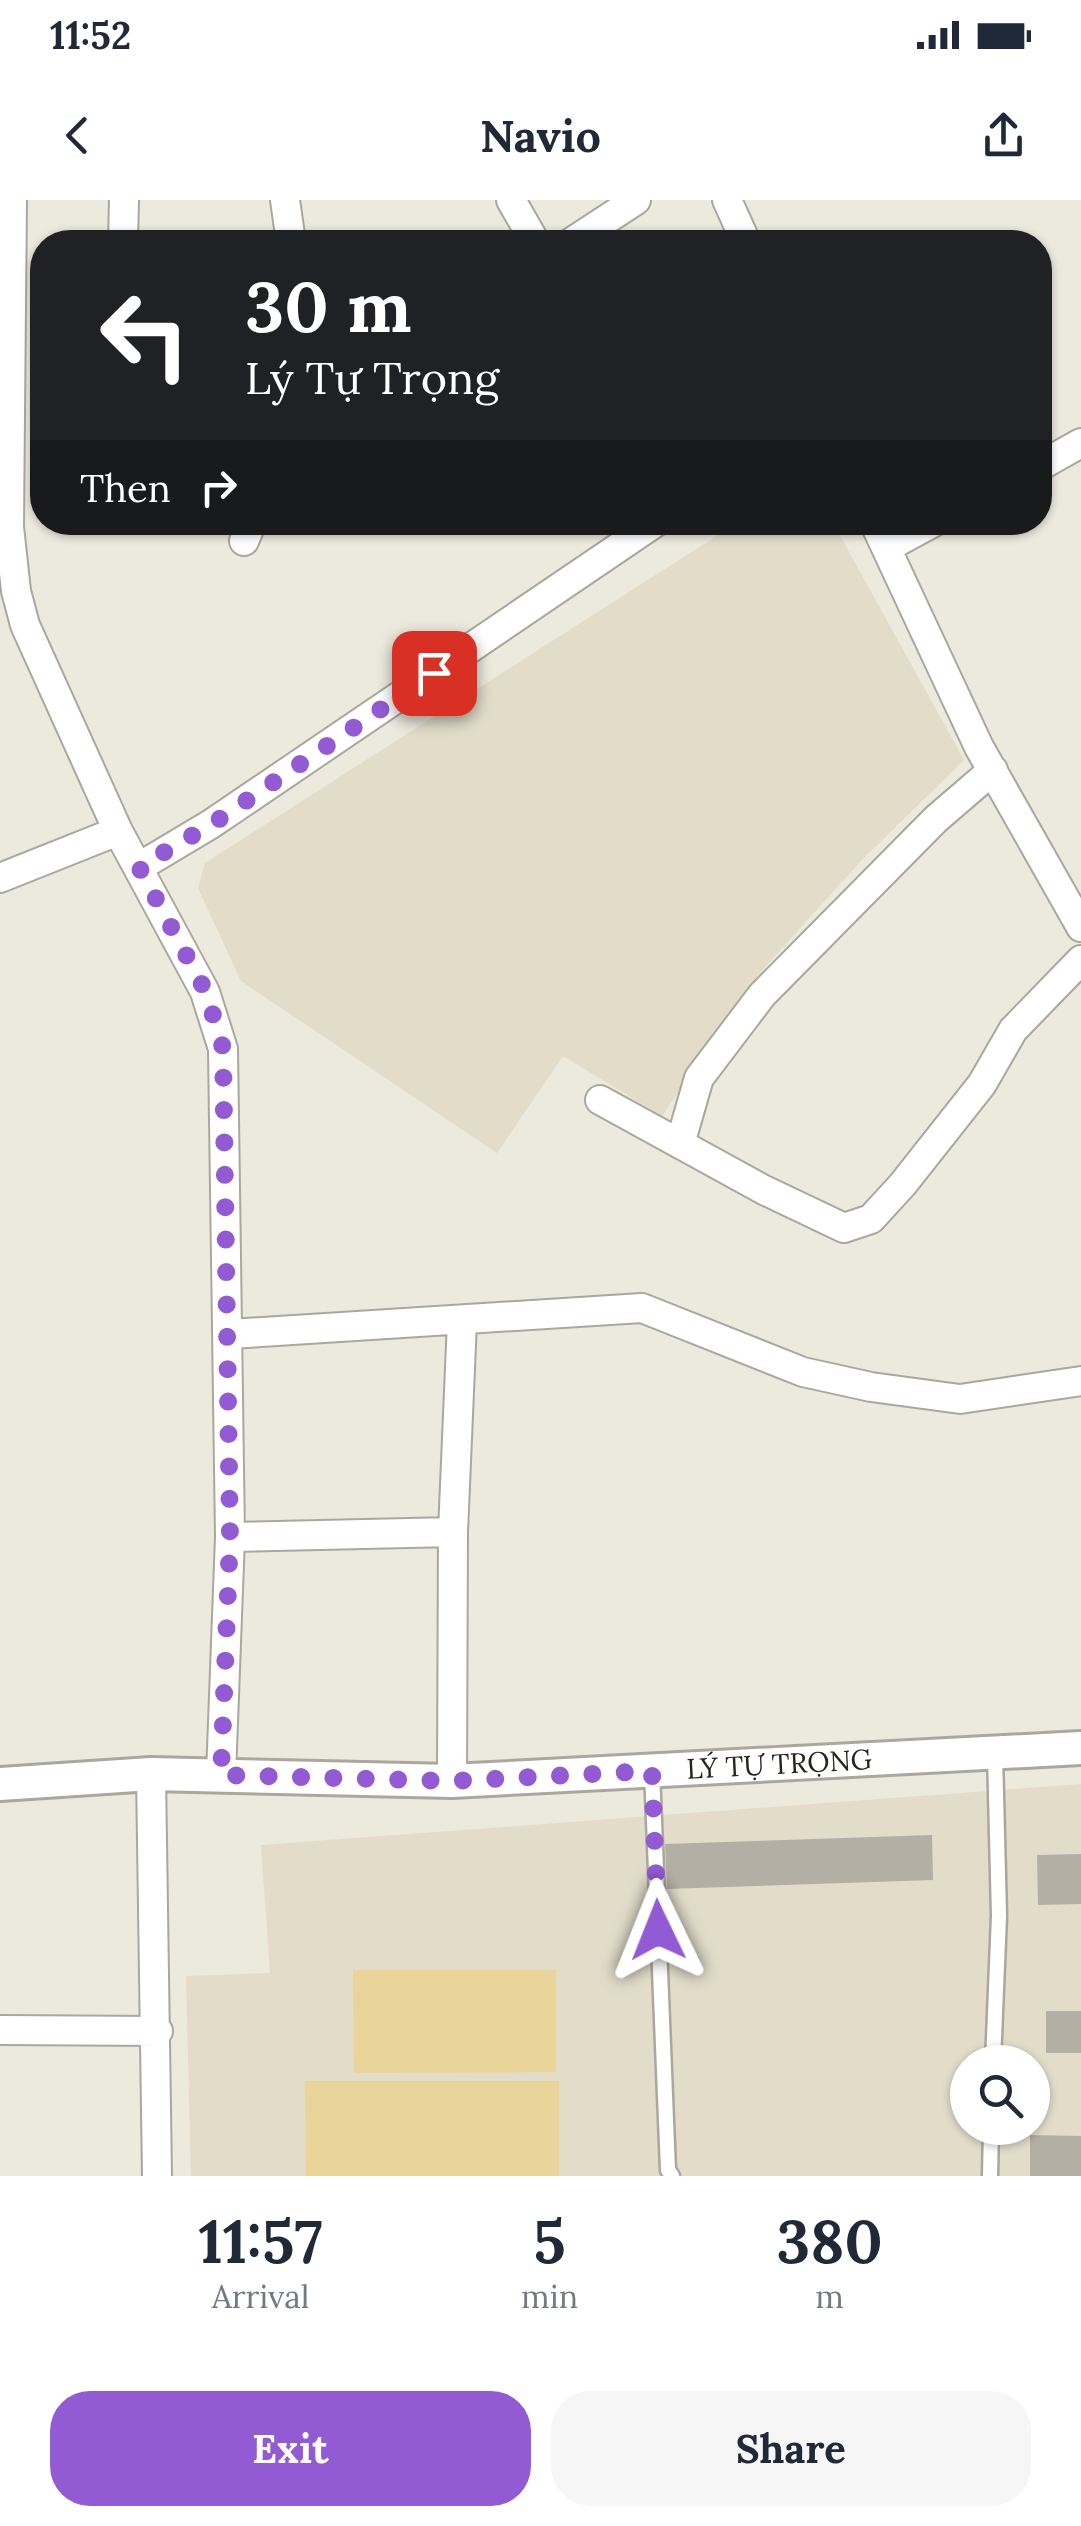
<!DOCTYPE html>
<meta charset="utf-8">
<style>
:root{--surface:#fff;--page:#f6f6f7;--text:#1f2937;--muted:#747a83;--accent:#925bd4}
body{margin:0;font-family:Lora,serif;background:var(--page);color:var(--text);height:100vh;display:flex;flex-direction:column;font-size:38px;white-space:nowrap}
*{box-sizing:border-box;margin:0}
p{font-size:32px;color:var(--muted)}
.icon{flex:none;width:55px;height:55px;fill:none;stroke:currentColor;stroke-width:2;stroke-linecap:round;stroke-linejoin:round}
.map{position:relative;height:1976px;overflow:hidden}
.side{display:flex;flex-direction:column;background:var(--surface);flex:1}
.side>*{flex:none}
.top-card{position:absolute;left:30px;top:30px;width:1022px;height:305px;border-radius:40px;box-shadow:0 2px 8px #0004;background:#202124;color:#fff;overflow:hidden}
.controls{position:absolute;left:950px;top:1845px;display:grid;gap:20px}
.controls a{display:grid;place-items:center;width:100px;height:100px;border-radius:50%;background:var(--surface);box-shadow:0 2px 8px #0004;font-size:50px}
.pin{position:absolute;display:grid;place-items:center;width:85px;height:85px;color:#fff;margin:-42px;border-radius:20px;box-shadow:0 5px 15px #0006}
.me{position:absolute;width:110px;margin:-55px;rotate:358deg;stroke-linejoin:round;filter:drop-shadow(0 0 8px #0008)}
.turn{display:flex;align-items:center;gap:35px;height:210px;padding:0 50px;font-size:45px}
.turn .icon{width:130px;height:130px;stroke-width:2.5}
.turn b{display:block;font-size:70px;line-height:85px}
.then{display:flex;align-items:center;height:95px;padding:0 50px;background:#0003;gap:20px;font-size:38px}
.eta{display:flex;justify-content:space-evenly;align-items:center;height:170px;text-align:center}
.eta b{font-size:60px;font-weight:800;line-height:70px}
.action{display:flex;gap:20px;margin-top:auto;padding:20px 50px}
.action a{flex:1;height:115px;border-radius:40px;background:var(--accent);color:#fff;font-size:40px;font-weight:800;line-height:115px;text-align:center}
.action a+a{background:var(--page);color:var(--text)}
.status{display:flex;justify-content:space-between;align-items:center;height:70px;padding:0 50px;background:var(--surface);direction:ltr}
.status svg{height:28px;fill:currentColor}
header{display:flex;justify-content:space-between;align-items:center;height:130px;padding:0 50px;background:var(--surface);font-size:45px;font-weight:800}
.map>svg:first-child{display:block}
.built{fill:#e2dcc9;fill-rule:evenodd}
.green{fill:#e9d599}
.building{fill:#b3afa5}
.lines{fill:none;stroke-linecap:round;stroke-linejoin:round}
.service-casing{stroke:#aba79d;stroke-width:19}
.minor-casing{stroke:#aba79d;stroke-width:32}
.tertiary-casing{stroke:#aba79d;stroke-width:38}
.service{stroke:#fff;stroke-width:14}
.minor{stroke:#fff;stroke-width:28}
.tertiary{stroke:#fff;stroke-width:32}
.route{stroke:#925bd4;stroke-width:18;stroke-dasharray:0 32.4}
.labels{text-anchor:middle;stroke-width:10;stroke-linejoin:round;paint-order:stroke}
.street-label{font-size:28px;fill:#25241f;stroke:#ece9dd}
</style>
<div class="status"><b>11:52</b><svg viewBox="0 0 49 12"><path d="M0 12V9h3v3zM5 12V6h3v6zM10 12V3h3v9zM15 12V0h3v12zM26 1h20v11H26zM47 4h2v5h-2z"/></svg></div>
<header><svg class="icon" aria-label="back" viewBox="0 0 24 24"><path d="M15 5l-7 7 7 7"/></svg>Navio<svg class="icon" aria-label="share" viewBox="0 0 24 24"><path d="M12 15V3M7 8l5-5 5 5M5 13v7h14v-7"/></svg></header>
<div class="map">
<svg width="1081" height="1976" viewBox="0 0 1081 1976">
<rect width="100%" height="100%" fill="#ece9dd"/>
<path class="built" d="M737 323H833L964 560 861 661 764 768 662 916 563 856 497 953 241 781 198 688 205 663Z
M1081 1584V1976H191L186 1776 270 1773 261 1645ZM968 1862H1032V1928H968Z"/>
<path class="green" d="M353 1770H556V1872L354 1873Z
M305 1881H559V1976H306Z"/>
<path class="building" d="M932 1635 933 1680 667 1689 665 1644Z
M1081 1654V1704L1038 1705 1037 1655Z
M1046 1811H1081V1853H1046Z
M1030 1935 1081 1936V1976H1030Z"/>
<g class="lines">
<defs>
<path id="service" d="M652 1571 668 1970 672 1976
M993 1862 999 1716 995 1553
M990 1976 991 1928"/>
<path id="minor" d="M12 0 9 327 16 391 25 425 118 631 205 792 223 849 230 1337 221 1575
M285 0 291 42
M511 0 535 42
M727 0 746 42
M123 42 124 0
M572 42 636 0
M1040 266 1081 243
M874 322 979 547 1081 727
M244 341 252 322
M886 348 934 322
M139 667 211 624 656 322
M0 678 118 631
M600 900 764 990 844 1028 871 1019 903 984 982 884 1013 830 1081 760
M680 944 699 878 762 795 936 619 993 570
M230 1134 642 1108 803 1172 871 1187 960 1199 1081 1181
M230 1337 453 1332
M151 1574 157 1976
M452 1581 453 1332 462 1121
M0 1830 158 1831"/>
<g id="tertiary">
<path id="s1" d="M0 1584 151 1574 452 1581 1081 1548"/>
</g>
</defs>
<use href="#service" class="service-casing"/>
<use href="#minor" class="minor-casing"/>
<use href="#tertiary" class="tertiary-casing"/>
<use href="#service" class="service"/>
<use href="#minor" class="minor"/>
<use href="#tertiary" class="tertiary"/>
</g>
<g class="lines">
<path class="route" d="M434 473 212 624 139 667 206 792 223 848 230 1337 221 1575 452 1581 652 1571 658 1730"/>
</g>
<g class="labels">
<g class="street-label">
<text dy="10" stroke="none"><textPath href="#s1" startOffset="780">LÝ TỰ TRỌNG</textPath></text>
</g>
</g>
</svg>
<div class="controls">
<a><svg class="icon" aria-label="search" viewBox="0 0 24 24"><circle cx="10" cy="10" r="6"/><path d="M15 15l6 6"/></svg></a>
</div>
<div class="pin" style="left:434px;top:473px;background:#d93025"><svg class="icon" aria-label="arrive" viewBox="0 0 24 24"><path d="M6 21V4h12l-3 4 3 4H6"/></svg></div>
<svg class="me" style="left:658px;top:1730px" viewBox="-20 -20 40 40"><path d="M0-17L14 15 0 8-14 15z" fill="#925bd4" stroke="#fff" stroke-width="4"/></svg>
<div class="top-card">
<div class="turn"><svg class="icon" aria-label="left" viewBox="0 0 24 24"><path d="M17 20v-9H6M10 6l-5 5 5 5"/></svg><div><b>30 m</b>Lý Tự Trọng</div></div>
<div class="then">Then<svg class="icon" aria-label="right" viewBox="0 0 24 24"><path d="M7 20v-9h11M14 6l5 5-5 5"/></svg></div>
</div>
</div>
<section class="side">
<div class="eta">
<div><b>11:57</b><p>Arrival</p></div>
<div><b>5</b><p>min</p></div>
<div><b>380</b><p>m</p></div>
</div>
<div class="action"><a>Exit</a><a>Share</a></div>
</section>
